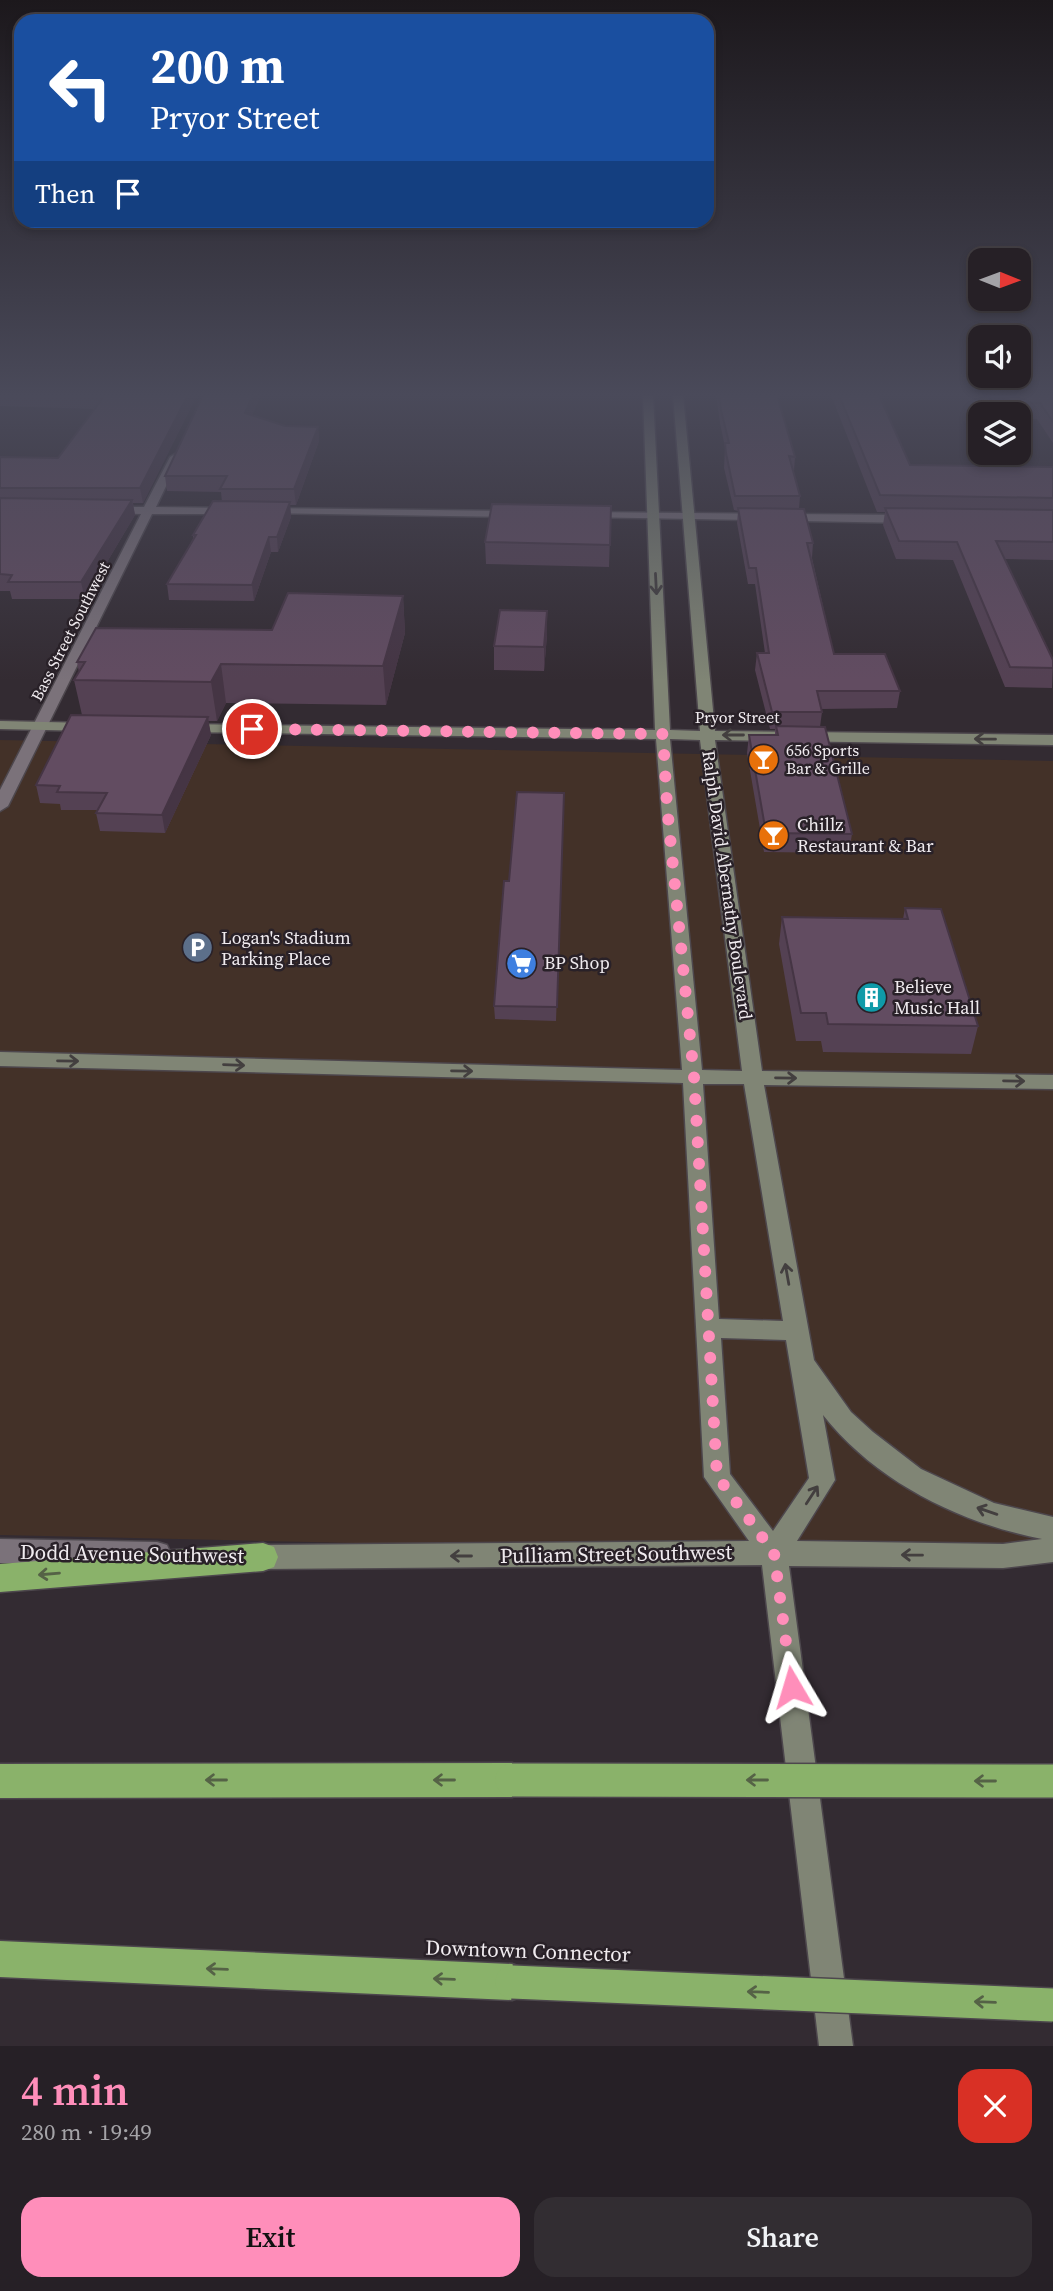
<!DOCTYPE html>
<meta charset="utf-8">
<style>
:root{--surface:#262026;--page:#322d32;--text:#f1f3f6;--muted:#a4a3a7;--line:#423e43;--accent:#ff8eba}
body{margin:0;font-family:"Source Serif 4",serif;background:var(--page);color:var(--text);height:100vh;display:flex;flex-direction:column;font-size:26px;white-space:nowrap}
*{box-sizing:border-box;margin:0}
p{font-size:23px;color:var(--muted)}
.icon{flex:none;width:38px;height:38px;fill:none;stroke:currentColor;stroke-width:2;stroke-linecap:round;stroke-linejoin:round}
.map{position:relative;height:2046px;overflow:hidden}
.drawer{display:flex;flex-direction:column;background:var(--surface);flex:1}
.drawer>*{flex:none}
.top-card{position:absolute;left:14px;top:14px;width:700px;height:214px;border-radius:21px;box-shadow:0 4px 10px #0003,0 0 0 2px var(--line);background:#1a4fa0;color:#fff;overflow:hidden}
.needle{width:46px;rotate:91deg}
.buttons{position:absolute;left:968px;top:248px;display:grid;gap:14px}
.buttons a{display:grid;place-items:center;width:63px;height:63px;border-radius:14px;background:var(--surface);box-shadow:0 4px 10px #0003,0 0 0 2px var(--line);font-size:35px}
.pin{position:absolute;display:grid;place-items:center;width:60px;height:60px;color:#fff;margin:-30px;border:4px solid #fff;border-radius:50%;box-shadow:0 2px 7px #0007}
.me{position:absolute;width:77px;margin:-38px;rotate:353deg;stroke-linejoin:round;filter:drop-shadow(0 0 5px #0008)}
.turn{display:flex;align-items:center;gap:24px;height:147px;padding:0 21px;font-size:32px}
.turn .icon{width:91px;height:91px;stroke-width:2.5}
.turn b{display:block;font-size:49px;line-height:60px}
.then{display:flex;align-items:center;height:66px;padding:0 21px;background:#0003;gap:14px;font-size:26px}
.round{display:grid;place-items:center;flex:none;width:74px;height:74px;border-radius:21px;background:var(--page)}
.overview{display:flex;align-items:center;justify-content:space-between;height:119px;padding:0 21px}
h1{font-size:42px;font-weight:600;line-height:52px;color:var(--accent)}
.action{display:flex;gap:14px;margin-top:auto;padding:14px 21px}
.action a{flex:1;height:80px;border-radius:21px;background:var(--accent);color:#111;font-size:28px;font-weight:600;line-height:80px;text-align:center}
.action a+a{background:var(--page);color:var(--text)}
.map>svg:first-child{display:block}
.commercial{fill:#433128}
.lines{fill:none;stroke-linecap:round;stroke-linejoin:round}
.minor-casing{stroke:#4d474d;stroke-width:3}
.secondary-casing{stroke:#4d474d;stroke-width:3}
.motorway-casing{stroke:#4d474d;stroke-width:3}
.minor{fill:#7b727a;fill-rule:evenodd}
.secondary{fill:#808575;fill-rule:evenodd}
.motorway{fill:#8ab26a;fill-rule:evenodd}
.motorway-bridge-casing{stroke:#4d474d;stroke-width:36;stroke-linecap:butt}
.motorway-bridge{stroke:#8ab26a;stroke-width:33}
.wall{fill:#544153}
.shaded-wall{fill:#453544}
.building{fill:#624c61;stroke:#453544;stroke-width:2}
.oneway{stroke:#433f3f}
.oneway2{stroke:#556246}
.route{stroke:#ff8eba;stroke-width:12;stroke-dasharray:0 21.6}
.labels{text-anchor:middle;stroke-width:5;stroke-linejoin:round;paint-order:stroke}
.far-street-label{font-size:16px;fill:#f0ebef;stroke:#292128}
.far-poi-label{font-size:16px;fill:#f0ebef;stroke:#292128;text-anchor:start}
.poi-label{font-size:18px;fill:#f0ebef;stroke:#292128;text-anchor:start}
.street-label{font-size:18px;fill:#f0ebef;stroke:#292128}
.near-street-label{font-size:21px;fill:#f0ebef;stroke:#292128}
</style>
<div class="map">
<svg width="1053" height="2046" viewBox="0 0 1053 2046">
<rect width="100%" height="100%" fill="#332b32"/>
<path class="commercial" d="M0 740 1053 761V1559L0 1535Z"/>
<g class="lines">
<defs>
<path id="minor" d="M175 454 180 457 156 507 233 508 239 511 233 514H152L8 806 0 811V790L141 514 109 513 103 510 109 507H144L170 457Z
M267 508 516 511 522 514 516 517 263 513V509Z
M585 512 908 515 914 519 908 523 581 517 579 515Z
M0 1539 157 1542 167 1545 171 1554 167 1563 157 1566 0 1563Z"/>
<path id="secondary" d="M643 395H653L670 730 700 731 673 395H683L715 731 1053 735V745L715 740 762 1071 1053 1075V1089L764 1085 814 1360 851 1412 873 1432 921 1469 994 1503 1053 1517V1562L1003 1568 789 1566 853 2046H819L762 1565 263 1569 253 1566 249 1557 253 1548 263 1545 749 1541 704 1477 683 1083 0 1066V1052L682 1070 656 739 183 732 176 728 183 724 655 730ZM670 739 700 740 742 1071 702 1070ZM703 1084H744L783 1321 719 1319ZM721 1338 786 1340 809 1478 773 1531 730 1474ZM823 1415C876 1482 960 1523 1042 1539L1003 1544 797 1541 835 1480Z
M0 721 90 723 97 727 90 731 0 729Z"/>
<path id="motorway" d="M263 1543 274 1547 278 1557 274 1567 263 1571 0 1592V1564Z
M512 1763 524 1768 529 1780 524 1792 512 1797 0 1798V1764Z
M0 1941 512 1964 525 1969 530 1982 525 1995 512 2000 0 1977Z"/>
</defs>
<use href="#minor" class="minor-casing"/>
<use href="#secondary" class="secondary-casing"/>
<use href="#motorway" class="motorway-casing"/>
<use href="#minor" class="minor"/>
<use href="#secondary" class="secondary"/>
<use href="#motorway" class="motorway"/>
<defs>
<path id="motorway-bridge" d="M512 1780 1053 1781
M512 1982 1053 2005"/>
</defs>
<use href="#motorway-bridge" class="motorway-bridge-casing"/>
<use href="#motorway-bridge" class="motorway-bridge"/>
</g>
<path class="wall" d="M0 395H197L143 503H133L135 515 85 599H12L10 591H0V457L58 458 94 409 0 406Z
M261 395 252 415 285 426 318 427 319 441 296 505H290L291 517 278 552H271L254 601 169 600 167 584 193 539V535L222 502 221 492 167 491 165 476Z
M716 395H777L795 457 794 471H793L800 496 799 509 813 543 812 558 834 654 900 691 897 708 821 709 822 712 820 727 852 834 849 853 764 852 747 753 749 735H775V729H770L755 670 757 653H765L755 584H748L737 523 738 511 734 510 724 468 725 447 720 423Z
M831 395H879L910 465 1053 467V560L1005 559 1053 660 1052 688 1005 687 953 560 896 559 883 525 885 512H877Z
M990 395H1053V443L1037 419 1018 418V415H1002Z
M611 506 609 567 486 564 485 542Z
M403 596 405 633 386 705 226 703 217 721H208L211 735 165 833 100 831 96 813 97 810H61L60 804 40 803 36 785 82 715 74 680 79 672 77 662 272 630Z
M547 635 544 671 494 670V646Z
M564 793 556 1021 495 1019 494 1006 509 881Z
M905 908 978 1026 971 1054 823 1052 821 1041H796L779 944 782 917 903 919Z"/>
<path class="shaded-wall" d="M188 395H197L143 503 140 488Z
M253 395H261L247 427 245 413Z
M318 427 319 441 296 505 294 489Z
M132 500 135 515 85 599 81 582Z
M290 502 291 517 278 552 277 537Z
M269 537 271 552 254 601 252 585Z
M403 596 405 633 386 705 383 666Z
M547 611V635L544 671V647Z
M221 664 226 703 217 721 211 682Z
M208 717 211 735 165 833 162 815Z"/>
<path class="building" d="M93 395H188L140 488H0V457L58 458 105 395Z
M203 395H253L245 413 285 426 318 427 294 489H220L227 476H165Z
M719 395H777L795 457 789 456 800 496H735L726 453 725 443H729L721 410Z
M839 395H879L910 465 1053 467V498L880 495Z
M1002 395H1053V422L1040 403 1006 402Z
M0 498 132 500 81 582H8L12 575 0 574Z
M213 501 290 502 277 537H269L252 585 167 584 196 535H193Z
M492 504 611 506 610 545 485 542Z
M738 508 804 509 813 543H807L834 654H885L900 691H817L822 712H772L757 653H769L756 568H749Z
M885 508 1053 510V542L996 541 1053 660V668L1010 667 957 542 899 541Z
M288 593 403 596 383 666 221 664 211 682 74 680 85 662H77L96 628 272 630Z
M500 610 547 611 544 647 494 646Z
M71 715 208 717 162 815 96 813 107 793 57 792 60 786 36 785Z
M776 726 825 727 852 834 766 833 749 735H778Z
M517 792 564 793 557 1007 494 1006 504 881H509Z
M905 908 941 909 978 1026 828 1024 826 1013H801L782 917 908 919Z"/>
<defs><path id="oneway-shaft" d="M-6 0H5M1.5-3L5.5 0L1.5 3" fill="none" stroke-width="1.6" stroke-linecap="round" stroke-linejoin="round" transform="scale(1.75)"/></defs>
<g class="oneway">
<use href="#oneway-shaft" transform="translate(656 584) rotate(87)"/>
<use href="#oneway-shaft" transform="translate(733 735) rotate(180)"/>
<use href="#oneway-shaft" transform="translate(985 739) rotate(-179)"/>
<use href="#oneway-shaft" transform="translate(68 1061) rotate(1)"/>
<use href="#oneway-shaft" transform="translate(234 1065) rotate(2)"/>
<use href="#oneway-shaft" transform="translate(462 1071) rotate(1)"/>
<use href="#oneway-shaft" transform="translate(786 1078) rotate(1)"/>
<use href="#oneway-shaft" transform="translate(1014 1081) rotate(1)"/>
<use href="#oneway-shaft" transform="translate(787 1274) rotate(-100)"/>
<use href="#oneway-shaft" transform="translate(812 1495) rotate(-57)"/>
<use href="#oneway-shaft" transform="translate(987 1511) rotate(-161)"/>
<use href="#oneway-shaft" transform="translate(912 1555) rotate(-179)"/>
<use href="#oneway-shaft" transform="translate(461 1556) rotate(180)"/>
</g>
<g class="oneway2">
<use href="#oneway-shaft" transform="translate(49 1574) rotate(175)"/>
<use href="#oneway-shaft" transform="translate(216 1780) rotate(180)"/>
<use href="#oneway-shaft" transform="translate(444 1780) rotate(180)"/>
<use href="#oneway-shaft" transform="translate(757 1780) rotate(-180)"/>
<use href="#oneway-shaft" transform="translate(985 1781) rotate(-180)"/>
<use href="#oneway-shaft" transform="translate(217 1969) rotate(-178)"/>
<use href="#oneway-shaft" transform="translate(444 1979) rotate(-178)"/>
<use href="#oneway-shaft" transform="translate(758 1992) rotate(-178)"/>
<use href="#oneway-shaft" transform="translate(985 2002) rotate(-178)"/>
</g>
<linearGradient id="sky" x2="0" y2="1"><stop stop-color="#1c181c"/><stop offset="0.58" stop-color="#4a4a5a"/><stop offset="1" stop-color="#4a4a5a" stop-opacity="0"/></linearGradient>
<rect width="1053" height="681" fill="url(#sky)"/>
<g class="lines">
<path class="route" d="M252 729 663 734 667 806 694 1077 717 1476 774 1553 792 1687"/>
</g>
<defs>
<symbol id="bar-disc" viewBox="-11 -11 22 22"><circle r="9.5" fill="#e8710a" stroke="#292128"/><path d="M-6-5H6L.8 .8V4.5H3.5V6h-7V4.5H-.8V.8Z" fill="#fff"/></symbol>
<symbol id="parking-disc" viewBox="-11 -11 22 22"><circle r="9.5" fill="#5c6f8a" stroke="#292128"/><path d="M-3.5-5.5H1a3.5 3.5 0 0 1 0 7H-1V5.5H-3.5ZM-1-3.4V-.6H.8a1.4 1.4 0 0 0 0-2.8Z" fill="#fff"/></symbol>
<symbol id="supermarket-disc" viewBox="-11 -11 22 22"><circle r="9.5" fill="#3f7fe0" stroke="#292128"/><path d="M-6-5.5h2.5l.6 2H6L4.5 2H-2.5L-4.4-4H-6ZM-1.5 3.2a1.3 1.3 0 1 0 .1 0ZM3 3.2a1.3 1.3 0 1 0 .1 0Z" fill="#fff"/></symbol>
<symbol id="building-disc" viewBox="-11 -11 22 22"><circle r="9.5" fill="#0f9aa8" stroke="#292128"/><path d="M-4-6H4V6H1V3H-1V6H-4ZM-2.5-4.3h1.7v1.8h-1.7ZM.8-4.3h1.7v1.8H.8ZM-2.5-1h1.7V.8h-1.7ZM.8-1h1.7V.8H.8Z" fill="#fff"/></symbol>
</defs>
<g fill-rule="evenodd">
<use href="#bar-disc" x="746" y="742" width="35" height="35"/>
<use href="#bar-disc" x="756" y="818" width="35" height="35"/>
<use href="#parking-disc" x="180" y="930" width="35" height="35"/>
<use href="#supermarket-disc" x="504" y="946" width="35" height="35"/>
<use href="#building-disc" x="854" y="980" width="35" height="35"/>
</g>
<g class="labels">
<g class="far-street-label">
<text transform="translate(70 631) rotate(-63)" y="6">Bass Street Southwest</text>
<text x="737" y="723">Pryor Street</text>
</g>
<g class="far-poi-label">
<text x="786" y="756">656 Sports<tspan x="786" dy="18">Bar &amp; Grille</tspan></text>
</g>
<g class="poi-label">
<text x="797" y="831">Chillz<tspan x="797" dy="21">Restaurant &amp; Bar</tspan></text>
<text x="221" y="944">Logan's Stadium<tspan x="221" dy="21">Parking Place</tspan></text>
<text x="544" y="969">BP Shop</text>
<text x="894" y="993">Believe<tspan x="894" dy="21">Music Hall</tspan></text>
</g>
<g class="street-label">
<text transform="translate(727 885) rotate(82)" y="6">Ralph David Abernathy Boulevard</text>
</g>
<g class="near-street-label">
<text transform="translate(132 1554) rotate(1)" y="7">Dodd Avenue Southwest</text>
<text transform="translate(616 1554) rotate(-1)" y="7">Pulliam Street Southwest</text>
<text transform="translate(528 1951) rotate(2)" y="7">Downtown Connector</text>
</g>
</g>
</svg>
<div class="buttons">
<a><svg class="needle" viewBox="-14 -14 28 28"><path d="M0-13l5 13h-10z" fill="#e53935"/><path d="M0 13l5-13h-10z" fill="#a4a3a7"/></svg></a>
<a><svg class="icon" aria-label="sound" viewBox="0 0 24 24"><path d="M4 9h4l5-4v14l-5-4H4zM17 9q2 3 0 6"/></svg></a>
<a><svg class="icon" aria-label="layers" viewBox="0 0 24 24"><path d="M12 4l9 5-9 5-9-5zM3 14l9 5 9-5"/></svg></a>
</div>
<div class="pin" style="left:252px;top:729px;background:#d93025"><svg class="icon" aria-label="arrive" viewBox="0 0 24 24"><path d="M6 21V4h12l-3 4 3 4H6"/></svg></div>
<svg class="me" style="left:792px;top:1687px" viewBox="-20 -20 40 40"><path d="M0-17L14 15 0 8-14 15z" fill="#ff8eba" stroke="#fff" stroke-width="4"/></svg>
<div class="top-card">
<div class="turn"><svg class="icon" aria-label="left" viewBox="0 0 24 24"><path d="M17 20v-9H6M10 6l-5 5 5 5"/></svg><div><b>200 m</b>Pryor Street</div></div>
<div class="then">Then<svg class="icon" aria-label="arrive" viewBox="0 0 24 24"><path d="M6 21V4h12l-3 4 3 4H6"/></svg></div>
</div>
</div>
<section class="drawer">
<div class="overview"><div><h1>4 min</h1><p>280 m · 19:49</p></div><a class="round" style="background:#d93025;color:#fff"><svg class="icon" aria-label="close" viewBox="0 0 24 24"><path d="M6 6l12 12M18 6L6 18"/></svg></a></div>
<div class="action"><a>Exit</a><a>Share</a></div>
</section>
